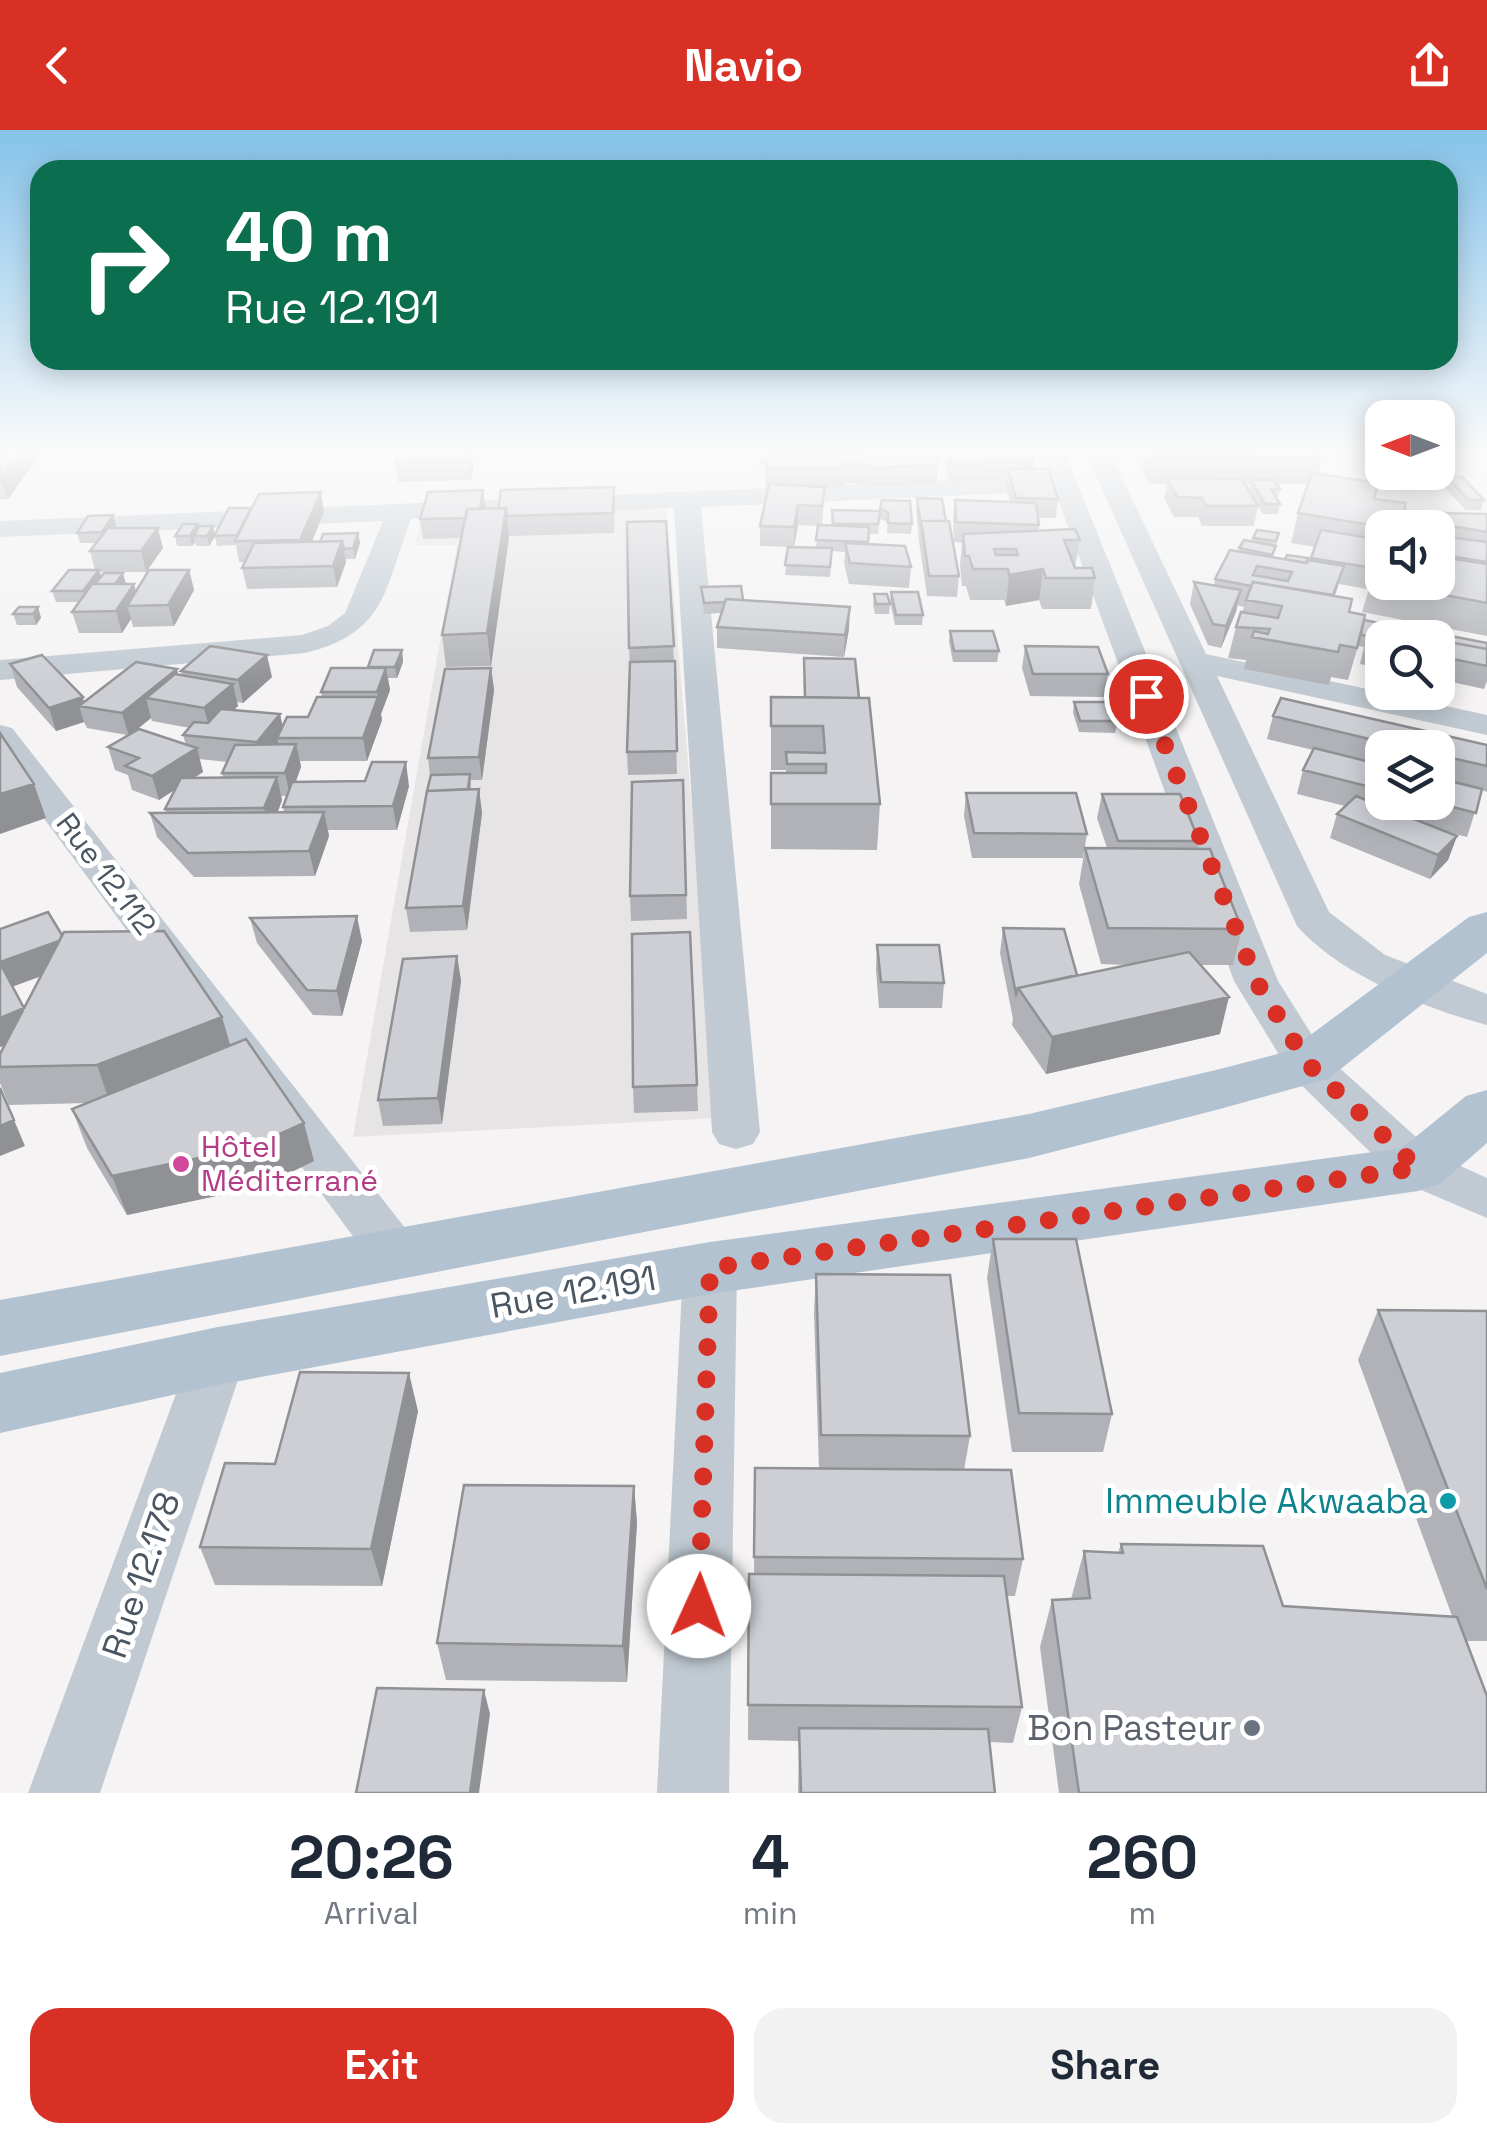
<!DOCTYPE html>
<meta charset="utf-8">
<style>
:root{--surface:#fff;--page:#f2f2f3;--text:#1f2937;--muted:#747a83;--accent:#d93025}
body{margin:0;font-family:"Space Grotesk",sans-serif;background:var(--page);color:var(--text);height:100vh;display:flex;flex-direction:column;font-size:38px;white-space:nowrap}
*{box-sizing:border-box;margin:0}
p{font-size:32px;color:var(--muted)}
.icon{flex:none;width:55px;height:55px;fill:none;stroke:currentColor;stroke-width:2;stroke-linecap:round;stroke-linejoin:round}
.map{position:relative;height:1663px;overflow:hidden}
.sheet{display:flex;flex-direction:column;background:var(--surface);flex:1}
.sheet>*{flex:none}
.hud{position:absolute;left:30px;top:30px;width:1428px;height:210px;border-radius:30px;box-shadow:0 5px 25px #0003;background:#0b6e4f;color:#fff;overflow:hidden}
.needle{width:65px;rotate:270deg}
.buttons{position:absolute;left:1365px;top:270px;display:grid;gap:20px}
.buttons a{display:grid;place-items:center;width:90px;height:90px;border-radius:20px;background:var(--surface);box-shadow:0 5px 25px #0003;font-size:50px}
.pin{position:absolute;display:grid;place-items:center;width:85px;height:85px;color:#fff;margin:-42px;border:5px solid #fff;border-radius:50%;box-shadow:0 2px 10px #0007}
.me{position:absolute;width:110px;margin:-55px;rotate:2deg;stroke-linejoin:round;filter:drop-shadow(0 0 8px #0008)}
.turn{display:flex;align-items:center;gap:35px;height:210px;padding:0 30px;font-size:45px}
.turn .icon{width:130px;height:130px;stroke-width:2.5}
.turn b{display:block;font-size:70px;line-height:85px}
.eta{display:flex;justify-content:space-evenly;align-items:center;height:170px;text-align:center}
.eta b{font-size:60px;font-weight:700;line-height:70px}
.action{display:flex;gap:20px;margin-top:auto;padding:20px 30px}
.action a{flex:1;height:115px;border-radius:30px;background:var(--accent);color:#fff;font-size:40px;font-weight:700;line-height:115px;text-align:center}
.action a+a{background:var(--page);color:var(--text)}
header{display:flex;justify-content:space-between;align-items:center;height:130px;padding:0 30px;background:var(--accent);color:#fff;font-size:45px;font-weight:700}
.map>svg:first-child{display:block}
.education{fill:#e6e4e5}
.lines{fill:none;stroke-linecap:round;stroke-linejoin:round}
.minor{fill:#c1cad2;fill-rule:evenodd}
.major{fill:#b3c2d1;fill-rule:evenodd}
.wall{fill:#b0b2b7;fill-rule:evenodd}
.shaded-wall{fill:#909195}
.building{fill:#cdcfd5;stroke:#909195;stroke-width:2.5;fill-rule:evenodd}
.route{stroke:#d93025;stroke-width:18;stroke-dasharray:0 32.4}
.hotel-dot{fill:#d1479c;stroke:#fff;stroke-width:4}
.culture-dot{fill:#0f9aa8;stroke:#fff;stroke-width:4}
.worship-dot{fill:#6b7280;stroke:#fff;stroke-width:4}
.labels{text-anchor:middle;stroke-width:10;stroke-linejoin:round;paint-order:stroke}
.street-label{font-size:30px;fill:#4a5661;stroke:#fff}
.hotel-label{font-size:30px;fill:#b23c85;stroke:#fff;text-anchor:start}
.near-street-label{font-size:35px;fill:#4a5661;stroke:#fff}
.near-culture-label{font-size:35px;fill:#0d838f;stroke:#fff;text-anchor:end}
.near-worship-label{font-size:35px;fill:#5b616d;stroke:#fff;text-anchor:end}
</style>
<header><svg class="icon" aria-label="back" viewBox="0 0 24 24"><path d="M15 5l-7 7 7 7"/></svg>Navio<svg class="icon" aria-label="share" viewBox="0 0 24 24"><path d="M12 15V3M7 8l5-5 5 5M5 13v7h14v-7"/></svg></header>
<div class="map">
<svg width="1487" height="1663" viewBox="0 0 1487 1663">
<rect width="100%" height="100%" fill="#f5f3f3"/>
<path class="education" d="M666 373 718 988 353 1007 457 415H415L423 380Z"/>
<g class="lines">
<path class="minor" d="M1041 323H1065L1278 851 1324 924 1436 1025 1487 1048V1088L1400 1051 1292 946 1234 851 1055 361 701 377 760 1002 753 1014 736 1019 719 1014 712 1002 674 378 411 389C384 460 387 503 305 523L0 550V530L302 505 328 496 345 483 383 391 0 407V391L1049 346Z
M1086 323H1110L1206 524 1487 585V605L1217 546 1329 782 1385 825 1487 864V895C1424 878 1340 845 1297 796Z
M0 595 12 598 413 1108 420 1122 413 1136 394 1142 375 1136 0 629Z
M710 1117 729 1123 737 1138 729 1663H657L683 1138 691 1123Z
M218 1203 238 1210 246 1226 100 1663H28L190 1226 198 1210Z"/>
<path class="major" d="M1487 782V823L1328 949 1220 979 1029 1028 0 1226V1170L1029 984 1220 939 1289 921 1469 787Z
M1487 960V1013L1440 1054 1418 1061 710 1164 218 1255 0 1303V1243L218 1197 710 1112 1402 1018 1466 966Z"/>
</g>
<path class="wall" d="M0 323H41L8 369H0Z
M472 323 474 338 471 350 398 352 395 333Z
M759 323H826V324L938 335 937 354 866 357V354L844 353V357H825L822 395H832V380L880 381 882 370 912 394 911 404 887 403 888 392 880 389 878 404H868V414L911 437 909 458 849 454 844 433 845 422 832 421 830 447 785 445 788 417 760 416V396L768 357H765L766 335H759ZM798 395 818 396 816 418 794 417Z
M946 323H1033L1034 326 1033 339 1058 369 1056 388H1038L1039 400 1080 410 1075 438 1095 448 1091 479H1042L1039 470 1006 476 1004 470H970L966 456H962L960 434 962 413 954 412 953 390 955 370 1010 372 1006 358V351L949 353 945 334Z
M1133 323H1319L1322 327 1318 344 1378 353 1374 369 1406 373 1400 398H1382V452H1438V438H1439L1444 415 1438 406 1437 398 1441 383 1487 384V506L1362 482 1374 442H1372L1367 459 1339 454 1335 466 1352 469 1349 482 1365 485 1364 490 1415 500 1413 505 1418 506 1420 500 1487 513V551L1484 559 1438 549V508H1382V538L1360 534 1364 517 1358 516 1348 550 1331 547 1329 555 1244 539 1246 530 1228 528 1236 497 1244 477 1237 475 1221 518 1208 515 1190 474 1194 452 1214 456 1215 449 1230 420 1239 421 1244 410 1252 411 1257 400 1279 403 1273 427 1285 429 1287 425 1308 428 1307 432 1308 430H1311L1315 417 1291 413 1298 383 1308 354H1277L1280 359 1277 369 1280 374 1278 384H1263L1249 360 1250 354H1245L1258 376 1254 396H1202L1198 387H1174L1164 368 1167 354H1149Z
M1438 323H1450L1446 331 1438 329Z
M1447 347 1484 370 1481 380H1466L1444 357Z
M483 360 485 379 615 377 614 403 509 406 491 536 446 537 442 505 461 408 423 409 420 389Z
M321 362 324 382 312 412H320L358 403 360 413 355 429H345L346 432 337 457 247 459 242 438 245 432H239L236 415 217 416 215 407 209 416H196L195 412 192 416H177L175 406 198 398 215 405 251 378Z
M917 368 946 391 959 446 957 467 927 466 919 411 916 378Z
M666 391 674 531 677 644 628 645 627 622 630 536 629 518Z
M116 395 114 398 163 418 146 442H100L101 446 126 454 136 461 189 440 194 460 174 496 133 497 131 489 122 503H79L72 482 80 472H56L52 461 95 440 90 421 97 413H80L77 403Z
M701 457 849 499 844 527 717 518V497L721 483 704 484Z
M891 462 923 485 922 495H895L890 472Z
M874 464 890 474 889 484H875L873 475Z
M38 477 41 488 36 495H17L13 484Z
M950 501 999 521 997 532H953L949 512Z
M1025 516 1108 544 1104 567 1030 566 1022 538Z
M402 520 403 532 397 548H388L390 560 381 584 382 590 367 631H300L301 637 296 652 409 656 397 700H328L329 706 315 746 194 747 157 707 150 683H166L165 679 175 659 159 670 132 660 128 645 115 640 108 617 127 605 87 598 84 592 56 601 17 557 10 534 84 572 178 545H182L181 541 272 547 243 573 237 572 238 576 234 580 280 584 282 597 308 587 322 567 321 562ZM151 588 152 591 190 598 183 605 186 615 134 601ZM199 629 228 632 222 643 223 647 194 648 203 642ZM281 666H287L283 677 284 682H278L282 670Z
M804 528 859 568 880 674 877 720 771 719V643H786V640H771V567H804Z
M491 538 494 560 482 650H471V659H479L482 683 467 800 410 802 406 778 430 645 428 628Z
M1074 572 1118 591 1115 603 1079 602 1073 583Z
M1273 586 1487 615V662L1482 660 1467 707 1448 702 1457 706 1448 730 1430 749 1330 708 1337 684 1345 676 1297 664 1303 640 1313 620 1267 609ZM1382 618H1438V672H1382Z
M683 650 687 789 631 791 630 766Z
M966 663 1087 704 1083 728H972L964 686Z
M1102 664 1199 711 1198 719 1242 799 1233 835H1201L1220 904 1046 944 1012 895 1013 889 1000 823 1003 798 1077 845 1128 835 1101 834 1079 754 1085 718H1107L1097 688Z
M250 788 362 811 342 886 313 885 257 813Z
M0 799 62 805 222 887 230 915 314 1031 263 1056 127 1085 87 1018 72 979 87 973 9 975 0 953V924L4 916 0 917ZM41 846 24 878 12 856Z
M877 815 944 853 942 878H879L876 840Z
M457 826 461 851 442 994 383 996 378 970Z
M697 955 698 981 634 983 633 957Z
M993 1109 1112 1284 1103 1322H1012L987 1148Z
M816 1144 970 1306 964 1340 1023 1429 1015 1466H1007L1022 1577 1013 1613 989 1612 995 1663H798L799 1611 748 1610 749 1444H754L755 1338 819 1339 814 1183Z
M1378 1180 1487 1181V1511H1466L1487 1663H1059L1040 1517 1052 1470 1071 1469 1084 1421 1118 1423 1121 1414 1283 1476 1452 1486 1358 1230Z
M418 1281 382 1456 215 1455 200 1417 275 1334Z
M634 1356 637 1393 627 1552 446 1550 437 1513Z"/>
<path class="shaded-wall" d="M22 323H41L8 369 1 350Z
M471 323 474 338 471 350 469 331Z
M1034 326 1032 345 1022 350 1024 331Z
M483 360 486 380 478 388Z
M321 362 324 382 304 430 300 410Z
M798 375V395L794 417V397Z
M506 378 509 408 491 536 487 503Z
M113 385 116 395 105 412 102 402Z
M197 394 200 404 194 406 195 412 192 416 190 406Z
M213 396 215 406 209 416 207 406Z
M158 398 163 418 146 442 141 421Z
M358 403 360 413 355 429 353 418Z
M342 411 346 432 337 457 333 436Z
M1043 439 1039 470 1006 476 1009 445Z
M99 440 102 450 86 472 83 461Z
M189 440 194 460 174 496 168 475Z
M123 443 126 454 112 457Z
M134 454 140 475 127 476 131 489 122 503 116 481Z
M1241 460 1236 482 1221 518 1226 496Z
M38 477 41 488 36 495 33 484Z
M850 477 849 499 844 527 845 505Z
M402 520 403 532 397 548 395 537Z
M267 525 272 547 243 573 238 550Z
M386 538 390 560 381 584 377 562Z
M491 538 494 560 482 650 479 627Z
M177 539 182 562 146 568 151 588 129 606 122 583Z
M233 554 238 576 210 601 204 578Z
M83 567 85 577 79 576 84 592 56 601 49 578Z
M378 567 382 590 367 631 363 608Z
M280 584 285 607 277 608 279 615 262 635 257 612Z
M296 614 301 637 290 666 285 643Z
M197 618 203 642 159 670 152 646Z
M406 632 409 656 397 700 393 676Z
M277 647 282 670 270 702 264 678Z
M34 654 46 688 0 704V664Z
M479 659 482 683 467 800 463 776Z
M324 682 329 706 315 746 309 721Z
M1457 706 1448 730 1430 749 1438 725Z
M357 786 362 811 342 886 337 861Z
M65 809 74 834 9 858 0 832Z
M457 826 461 851 442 994 438 968Z
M1229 867 1220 904 1046 944 1052 907Z
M24 878 34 904 0 917V888Z
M222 887 233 925 110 973 97 935Z
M14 990 25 1016 0 1026V996Z
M304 993 314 1031 263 1056 127 1085 112 1046Z
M409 1243 418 1281 382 1456 371 1419Z
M634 1356 637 1393 627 1552 623 1516Z
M484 1560 490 1584 479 1663H470Z"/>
<path class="building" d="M0 323H22L0 350Z
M398 323H471L469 331 395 333Z
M883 323H937L938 335 867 338V335L843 334 845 338H766V326Z
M948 323H1033L1034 326 1024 331 951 334Z
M1152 323H1319L1322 327 1154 326Z
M1008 339H1048L1058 369 1016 368Z
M1312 343 1378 353 1374 369 1406 373 1400 398H1389L1298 383Z
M1447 347H1462L1484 370H1469Z
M1167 348 1242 349 1258 376H1206L1202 368 1177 367Z
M1251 350H1274L1280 359H1271L1280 374H1265Z
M769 354 825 357 822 376 798 375 794 397 760 396Z
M614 357 613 383 507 386 506 378 498 379 501 360Z
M483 360 480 379H467L466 388 420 389 428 362Z
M321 362 300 410 235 411 259 364Z
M917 368 942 369 946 391H921V395Z
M882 370 910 371 912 394 888 393V382L880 379Z
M955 370 1036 373 1039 395 956 392Z
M229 378H251L237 405 214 406Z
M506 378 487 503 442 505 467 379Z
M832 380 880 381 878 394H833Z
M1441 383 1487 384V402L1451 396Z
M113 385 102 402 77 403 88 386Z
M666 391 674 516 629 518 627 392Z
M921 391H949L959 446H929Z
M1415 391 1432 393V398H1415Z
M183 394H197L190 406H175Z
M818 395 869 397 868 412 816 410Z
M199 396H213L207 406H194Z
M108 398H158L141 421H90Z
M1075 399 1080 410H1064L1075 438H1092L1095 448H1046L1043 439 1009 445 1008 439H973L969 426H965L963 404ZM994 419H1016L1018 425H996Z
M1257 400 1279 403 1276 411 1253 408Z
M1321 400 1382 410V422H1377L1373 438 1311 428Z
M358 403 353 418 344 419 342 411 320 412 323 404Z
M1447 407 1487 412V432L1444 425Z
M1244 410 1276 416 1272 425 1239 418Z
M342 411 333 436 242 438 254 413Z
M845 413 905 416 911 437 850 433Z
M788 417 832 418 830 437 785 435Z
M1230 420 1307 433 1308 430 1344 436 1333 465 1253 452 1251 456 1215 449ZM1257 436 1292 442 1288 451 1253 445Z
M1287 425 1308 428 1306 433 1285 429Z
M1379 427 1382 428V452H1438V438L1445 439 1448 428 1487 434V473L1370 451Z
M69 440H99L83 461H52Z
M149 440H189L168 475 127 476Z
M104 443H123L115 454H95Z
M1194 452 1241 460 1226 496 1213 494Z
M1253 452 1352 469 1349 482 1365 485 1357 518 1340 515 1338 522 1252 507 1254 501 1268 504 1270 499 1236 497 1241 482 1278 488 1282 476 1246 470Z
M92 454H134L116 481 72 482Z
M741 456 743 470 726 469 725 472 704 473 701 457Z
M891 462H918L923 485H896Z
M874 464H887L890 474H876Z
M726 469 850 477 845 505 717 497Z
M19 477H38L33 484H13Z
M1364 490 1415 500 1413 505 1371 497 1368 506 1361 505Z
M1371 497 1426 508H1382V515L1366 512Z
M1420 500 1487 513V519L1438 510V508L1418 506Z
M950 501H993L999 521H954Z
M1438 510 1487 519V536L1438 526Z
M210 516 267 525 238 550 181 541Z
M1025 516 1098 517 1108 544H1033Z
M374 520H402L395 537H368Z
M42 525 83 567 49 578 10 534Z
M804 528 855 529 859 568 805 567Z
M675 531 677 621 627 622 630 532Z
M136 532 177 539 122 583 79 576Z
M331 538H386L377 562H321Z
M491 538 479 627 428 628 445 539Z
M175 544 233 554 204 578 146 568Z
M317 567H378L363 608H277L287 587H308Z
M771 567 869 568 880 674H771V643H826V634H787L786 622 825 623 823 596H771Z
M1281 568 1487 615V636L1438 625V618H1407L1273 586Z
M1074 572H1110L1118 591H1080Z
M221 579 280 584 257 612 183 605 194 592 208 593Z
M139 599 197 618 152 646 125 636 139 628 108 617Z
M0 603 34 654 0 664Z
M296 614 285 643H222L235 615Z
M1314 618 1382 635V660L1303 640Z
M372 632H406L393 676 283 677 292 652 365 651Z
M470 644 468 659 427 661 431 645Z
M277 647 264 678 165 679 181 648Z
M1438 648 1482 659 1476 683 1433 672H1438Z
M683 650 686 765 630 766 632 652Z
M479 659 463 776 406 778 427 661Z
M966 663H1076L1087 704 974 703Z
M1102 664H1180L1199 711H1118Z
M1356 666 1457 706 1438 725 1337 684Z
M324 682 309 721 188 723 150 683Z
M1085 718 1210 719 1242 799 1108 798Z
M48 782 62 805 59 811 0 832V799Z
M357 786 337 861 307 860 250 788Z
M1003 798 1064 799 1077 845 1018 858 1016 864Z
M164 801 222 887 97 935 0 937V924L64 802Z
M690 802 697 955 633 957 632 804Z
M877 815H939L944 853 881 852Z
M1189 822 1229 867 1052 907 1018 858Z
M457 826 438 968 378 970 403 829Z
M0 833 24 878 0 888Z
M246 909 304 993 251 1017 112 1046 72 979Z
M0 958 14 990 0 996Z
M993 1109H1076L1112 1284 1019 1283Z
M816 1144 950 1145 970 1306 821 1305Z
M1378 1180 1487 1181V1459Z
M300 1242 409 1243 371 1419 200 1417 225 1333 275 1334Z
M755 1338 1011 1340 1023 1429 754 1427Z
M464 1355 634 1356 623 1516 437 1513Z
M1121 1414 1263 1416 1283 1476 1457 1487 1487 1566V1663H1079L1052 1470 1090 1468 1084 1421 1123 1423Z
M749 1444 1004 1446 1022 1577 748 1575Z
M377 1558 484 1560 470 1663H356Z
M799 1598 988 1599 995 1663H801Z"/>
<linearGradient id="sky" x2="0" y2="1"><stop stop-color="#85c3ea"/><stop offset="0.58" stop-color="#fafafa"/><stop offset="1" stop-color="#fafafa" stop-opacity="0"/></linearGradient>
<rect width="1487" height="555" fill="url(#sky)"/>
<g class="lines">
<path class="route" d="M699 1476 710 1138 1418 1038 1308 934 1256 851 1146 566"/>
</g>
<circle class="hotel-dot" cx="181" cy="1034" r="10"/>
<circle class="culture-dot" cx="1448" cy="1371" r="10"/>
<circle class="worship-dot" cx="1252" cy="1598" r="10"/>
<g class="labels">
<g class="street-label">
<text transform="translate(106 744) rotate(53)" y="10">Rue 12.112</text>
</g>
<g class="hotel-label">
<text x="201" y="1027">Hôtel<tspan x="201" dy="34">Méditerrané</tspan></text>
</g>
<g class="near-street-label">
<text transform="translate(573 1162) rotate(-10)" y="12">Rue 12.191</text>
<text transform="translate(141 1445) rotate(-71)" y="12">Rue 12.178</text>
</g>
<g class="near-culture-label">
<text x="1428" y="1383">Immeuble Akwaaba</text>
</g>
<g class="near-worship-label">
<text x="1232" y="1610">Bon Pasteur</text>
</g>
</g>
</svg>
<div class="buttons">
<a><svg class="needle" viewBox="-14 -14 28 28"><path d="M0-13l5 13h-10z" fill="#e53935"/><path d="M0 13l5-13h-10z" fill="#747a83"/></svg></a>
<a><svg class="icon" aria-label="sound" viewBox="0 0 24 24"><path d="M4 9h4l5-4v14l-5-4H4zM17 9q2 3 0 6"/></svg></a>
<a><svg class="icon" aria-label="search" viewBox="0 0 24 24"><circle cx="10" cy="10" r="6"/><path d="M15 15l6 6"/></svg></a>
<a><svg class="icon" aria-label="layers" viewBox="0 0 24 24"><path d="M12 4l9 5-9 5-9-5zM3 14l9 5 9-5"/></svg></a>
</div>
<div class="pin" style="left:1146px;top:566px;background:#d93025"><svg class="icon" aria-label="arrive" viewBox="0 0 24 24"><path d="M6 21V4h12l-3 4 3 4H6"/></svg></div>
<svg class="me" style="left:699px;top:1476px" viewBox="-20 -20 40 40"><circle r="19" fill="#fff"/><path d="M0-13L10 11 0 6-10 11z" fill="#d93025"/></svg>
<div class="hud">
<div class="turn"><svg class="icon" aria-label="right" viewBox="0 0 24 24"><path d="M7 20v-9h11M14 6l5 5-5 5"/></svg><div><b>40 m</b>Rue 12.191</div></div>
</div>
</div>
<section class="sheet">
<div class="eta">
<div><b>20:26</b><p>Arrival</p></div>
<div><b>4</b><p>min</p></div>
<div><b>260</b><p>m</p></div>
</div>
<div class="action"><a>Exit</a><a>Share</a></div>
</section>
